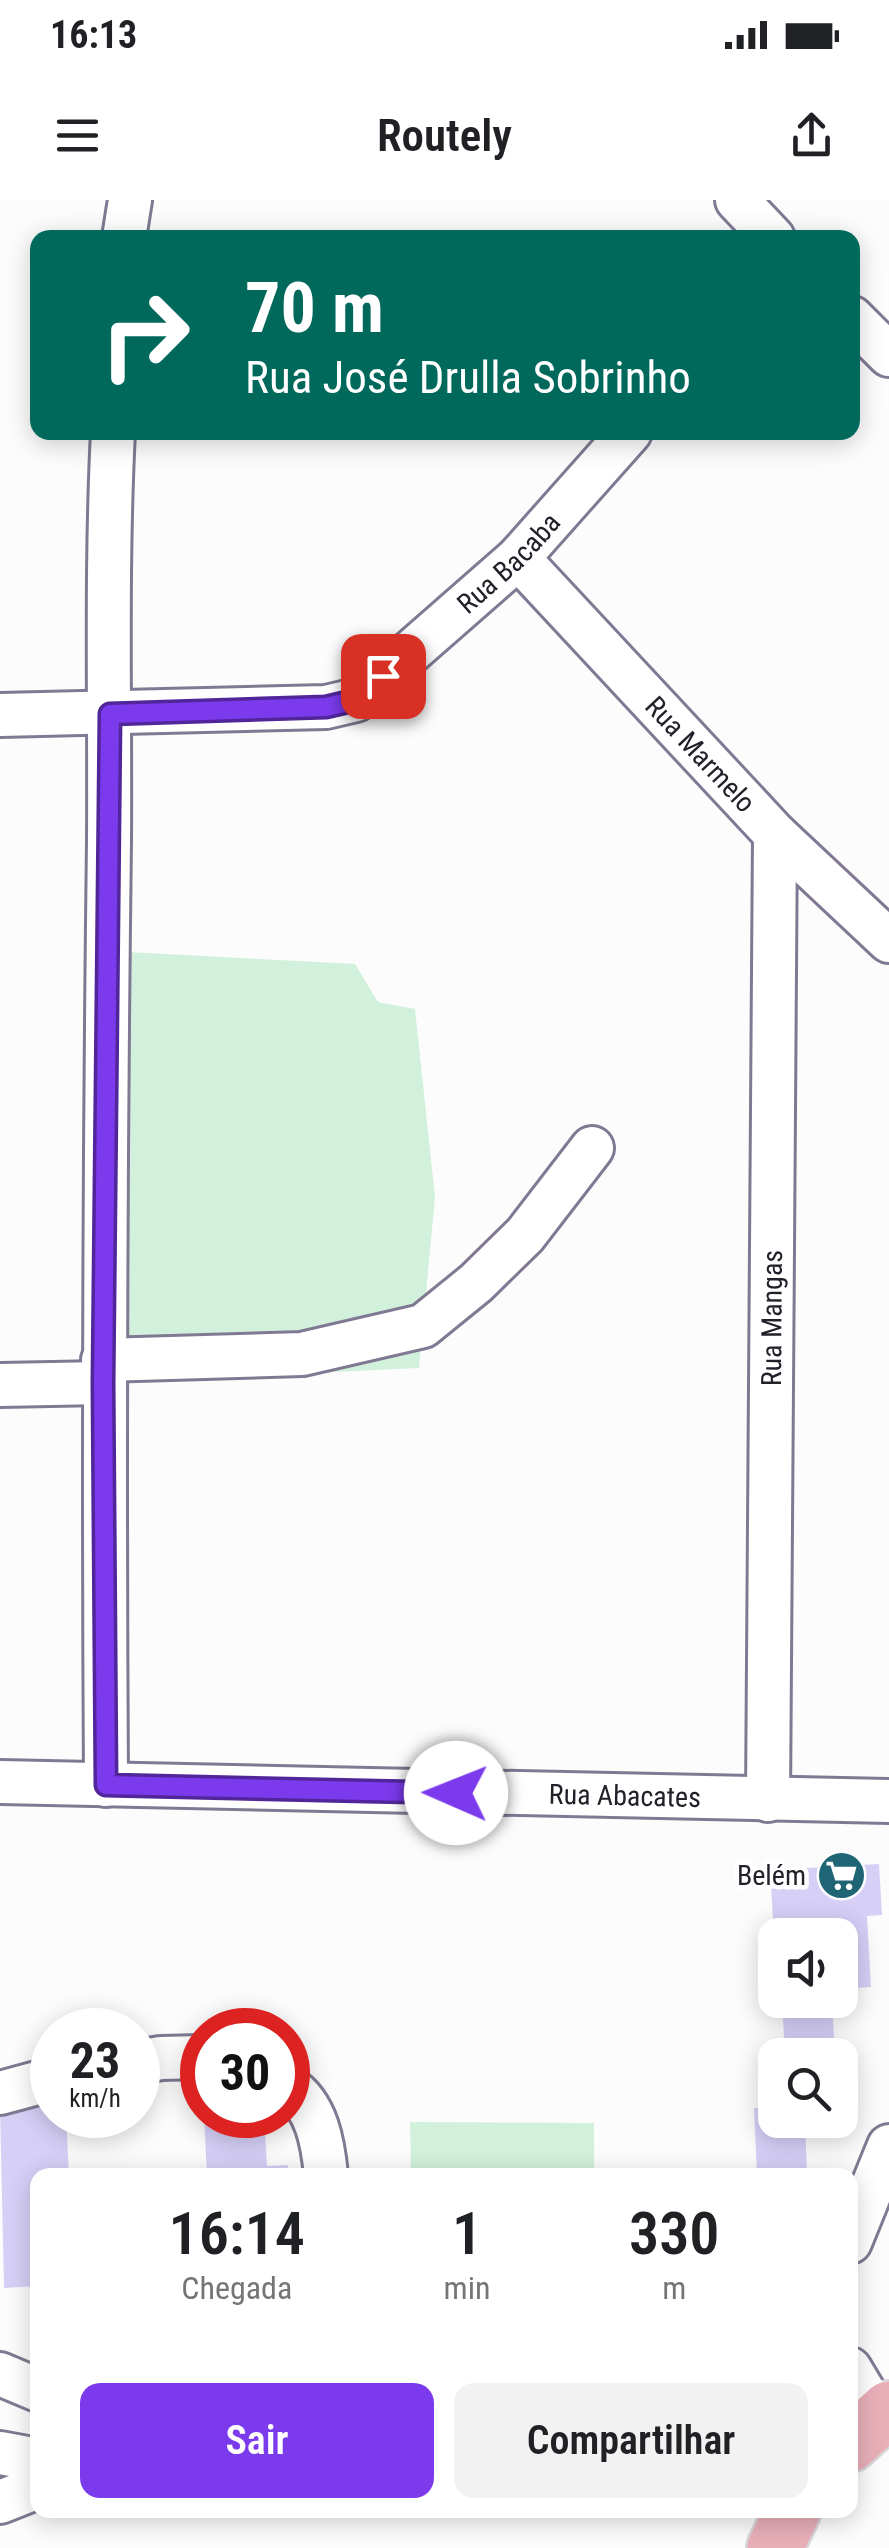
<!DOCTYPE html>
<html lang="pt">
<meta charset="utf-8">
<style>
:root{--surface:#fff;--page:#f2f2f2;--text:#202124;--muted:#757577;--accent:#7c3aed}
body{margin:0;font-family:"Roboto Condensed",sans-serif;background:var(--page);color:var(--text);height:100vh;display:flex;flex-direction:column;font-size:38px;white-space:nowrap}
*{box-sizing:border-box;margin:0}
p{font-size:32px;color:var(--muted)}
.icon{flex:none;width:55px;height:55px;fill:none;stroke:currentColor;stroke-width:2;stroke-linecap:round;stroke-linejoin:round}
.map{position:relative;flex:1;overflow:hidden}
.sheet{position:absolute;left:30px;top:1968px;width:828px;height:350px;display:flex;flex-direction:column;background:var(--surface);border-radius:20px;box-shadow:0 5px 25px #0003}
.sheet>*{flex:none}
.hud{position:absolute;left:30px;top:30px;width:830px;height:210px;border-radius:20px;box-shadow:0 5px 25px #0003;background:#00695c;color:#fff;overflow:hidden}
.fabs{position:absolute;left:758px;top:1718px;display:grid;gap:20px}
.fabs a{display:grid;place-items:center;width:100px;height:100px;border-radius:20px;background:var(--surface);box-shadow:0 5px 25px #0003;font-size:50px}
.speed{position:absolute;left:30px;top:1808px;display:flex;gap:20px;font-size:50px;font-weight:700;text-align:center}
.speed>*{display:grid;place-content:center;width:130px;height:130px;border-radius:50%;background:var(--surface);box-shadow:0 5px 25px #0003;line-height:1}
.speed small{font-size:25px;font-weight:400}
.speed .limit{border:15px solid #d22;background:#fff;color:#111}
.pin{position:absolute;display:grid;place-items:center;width:85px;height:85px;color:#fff;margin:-42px;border-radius:20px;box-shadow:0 5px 15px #0006}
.me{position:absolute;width:110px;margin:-55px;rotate:271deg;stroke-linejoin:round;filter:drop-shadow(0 0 8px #0008)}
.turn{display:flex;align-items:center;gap:35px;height:210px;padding:0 50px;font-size:45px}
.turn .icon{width:130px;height:130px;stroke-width:2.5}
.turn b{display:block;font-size:70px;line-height:85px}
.eta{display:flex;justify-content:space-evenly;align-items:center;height:170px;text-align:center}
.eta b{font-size:60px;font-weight:600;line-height:70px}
.primary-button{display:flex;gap:20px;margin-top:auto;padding:20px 50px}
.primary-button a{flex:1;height:115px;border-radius:20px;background:var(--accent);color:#fff;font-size:40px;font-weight:600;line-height:115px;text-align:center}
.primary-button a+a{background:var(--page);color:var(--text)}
.status{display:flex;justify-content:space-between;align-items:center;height:70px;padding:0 50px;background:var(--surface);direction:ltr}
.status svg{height:28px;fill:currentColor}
header{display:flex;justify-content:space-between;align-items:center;height:130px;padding:0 50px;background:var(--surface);font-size:45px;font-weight:600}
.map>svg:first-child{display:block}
.green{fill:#d2f1dc}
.building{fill:#d6d0f7}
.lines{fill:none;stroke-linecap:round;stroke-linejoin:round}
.minor-casing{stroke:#817993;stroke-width:48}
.major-casing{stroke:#d7d7d9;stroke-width:60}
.minor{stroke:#fff;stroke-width:42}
.major{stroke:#e9afb9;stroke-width:55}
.route-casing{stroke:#51269a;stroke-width:25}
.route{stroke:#7c3aed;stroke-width:18}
.labels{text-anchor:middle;stroke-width:9;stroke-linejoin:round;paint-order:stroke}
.street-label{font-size:28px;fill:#23202a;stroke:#fff}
.poi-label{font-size:28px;fill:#23202a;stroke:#fff;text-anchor:end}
</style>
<div class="status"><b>16:13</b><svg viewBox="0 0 49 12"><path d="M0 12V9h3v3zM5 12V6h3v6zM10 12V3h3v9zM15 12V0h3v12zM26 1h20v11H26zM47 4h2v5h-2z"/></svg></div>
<header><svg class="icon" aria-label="menu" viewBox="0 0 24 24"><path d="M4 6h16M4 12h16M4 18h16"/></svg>Routely<svg class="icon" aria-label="share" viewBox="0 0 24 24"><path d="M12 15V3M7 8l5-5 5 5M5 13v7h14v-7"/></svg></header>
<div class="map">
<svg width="889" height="2348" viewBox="0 0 889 2348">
<rect width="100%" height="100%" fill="#fcfcfc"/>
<path class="green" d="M107 751 355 764 378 802 415 809 435 997 419 1168 103 1183Z
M410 1922 594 1923V1975H411Z"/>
<path class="building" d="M879 1664 882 1715 867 1716 871 1787 840 1789V1735H829L828 1718 773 1720 770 1670Z
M782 1800H832L835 1855H785Z
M52 1904V1915H66L69 1975H38V2086L4 2088 0 1907Z
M775 1907V1920H805L807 1975H757L754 1908Z
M204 1915H264L267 1966 288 1965 289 1975H207Z"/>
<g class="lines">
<defs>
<g id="minor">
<path d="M737 0 773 38"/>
<path d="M124 38 130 0"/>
<path d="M852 118 889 155"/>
<path id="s1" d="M518 358 775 634 889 741"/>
<path id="s2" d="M0 515 326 507 356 500 518 358 630 232"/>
<path d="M103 1160 302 1154 423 1126 476 1083 525 1035 592 948"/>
<path d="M0 1185 103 1183"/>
<path id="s3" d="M0 1582 889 1601"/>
<path d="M106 1585C104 1270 105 955 109 640 110 504 106 368 113 232"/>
<path id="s4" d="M768 1600 775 634"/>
<path d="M138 1862 161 1858 202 1857"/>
<path d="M288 1887C317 1905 323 1944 326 1975"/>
<path d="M0 1893 52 1879"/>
<path d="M850 2042 889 1946"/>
<path d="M850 2169 879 2217"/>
<path d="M0 2174 38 2190"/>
<path d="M0 2253 38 2260"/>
<path d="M0 2302 38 2287"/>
</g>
<path id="major" d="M850 2244 889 2209
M775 2348 793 2310"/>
</defs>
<use href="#minor" class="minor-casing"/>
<use href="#major" class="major-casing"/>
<use href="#minor" class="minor"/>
<use href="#major" class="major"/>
</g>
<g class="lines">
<defs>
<path id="route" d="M383 476 356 500 326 507 110 514 103 1183 106 1585 456 1593"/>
</defs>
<use href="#route" class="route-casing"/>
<use href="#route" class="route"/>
</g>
<defs>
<symbol id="supermarket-disc" viewBox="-11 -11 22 22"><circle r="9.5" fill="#206576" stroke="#fff"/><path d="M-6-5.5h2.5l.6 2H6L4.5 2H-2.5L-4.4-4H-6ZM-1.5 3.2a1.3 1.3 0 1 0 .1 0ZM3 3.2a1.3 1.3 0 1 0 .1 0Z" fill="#fff"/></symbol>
</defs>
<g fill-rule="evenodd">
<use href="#supermarket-disc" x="814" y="1648" width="55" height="55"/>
</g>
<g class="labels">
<g class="street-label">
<text dy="10" stroke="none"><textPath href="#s2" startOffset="562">Rua Bacaba</textPath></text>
<text dy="10" stroke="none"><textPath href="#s1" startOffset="268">Rua Marmelo</textPath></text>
<text dy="10" stroke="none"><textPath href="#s4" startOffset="482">Rua Mangas</textPath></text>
<text dy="10" stroke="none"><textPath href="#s3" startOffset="625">Rua Abacates</textPath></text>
</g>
<g class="poi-label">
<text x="806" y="1685">Belém</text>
</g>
</g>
</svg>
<div class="fabs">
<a><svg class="icon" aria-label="sound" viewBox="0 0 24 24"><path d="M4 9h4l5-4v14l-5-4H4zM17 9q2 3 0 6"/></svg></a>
<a><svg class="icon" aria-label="search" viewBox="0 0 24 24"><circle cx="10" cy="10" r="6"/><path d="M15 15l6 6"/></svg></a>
</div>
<div class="speed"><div>23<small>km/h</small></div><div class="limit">30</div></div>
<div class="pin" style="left:383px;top:476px;background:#d93025"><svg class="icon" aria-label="arrive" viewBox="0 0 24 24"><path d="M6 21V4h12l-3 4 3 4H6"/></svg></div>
<svg class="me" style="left:456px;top:1593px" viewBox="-20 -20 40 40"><circle r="19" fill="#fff"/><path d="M0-13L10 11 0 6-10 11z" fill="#7c3aed"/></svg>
<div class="hud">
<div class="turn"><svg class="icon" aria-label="right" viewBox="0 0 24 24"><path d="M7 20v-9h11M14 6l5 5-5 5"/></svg><div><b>70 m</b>Rua José Drulla Sobrinho</div></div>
</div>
<section class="sheet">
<div class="eta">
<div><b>16:14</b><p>Chegada</p></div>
<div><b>1</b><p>min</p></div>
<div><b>330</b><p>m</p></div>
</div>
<div class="primary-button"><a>Sair</a><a>Compartilhar</a></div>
</section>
</div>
